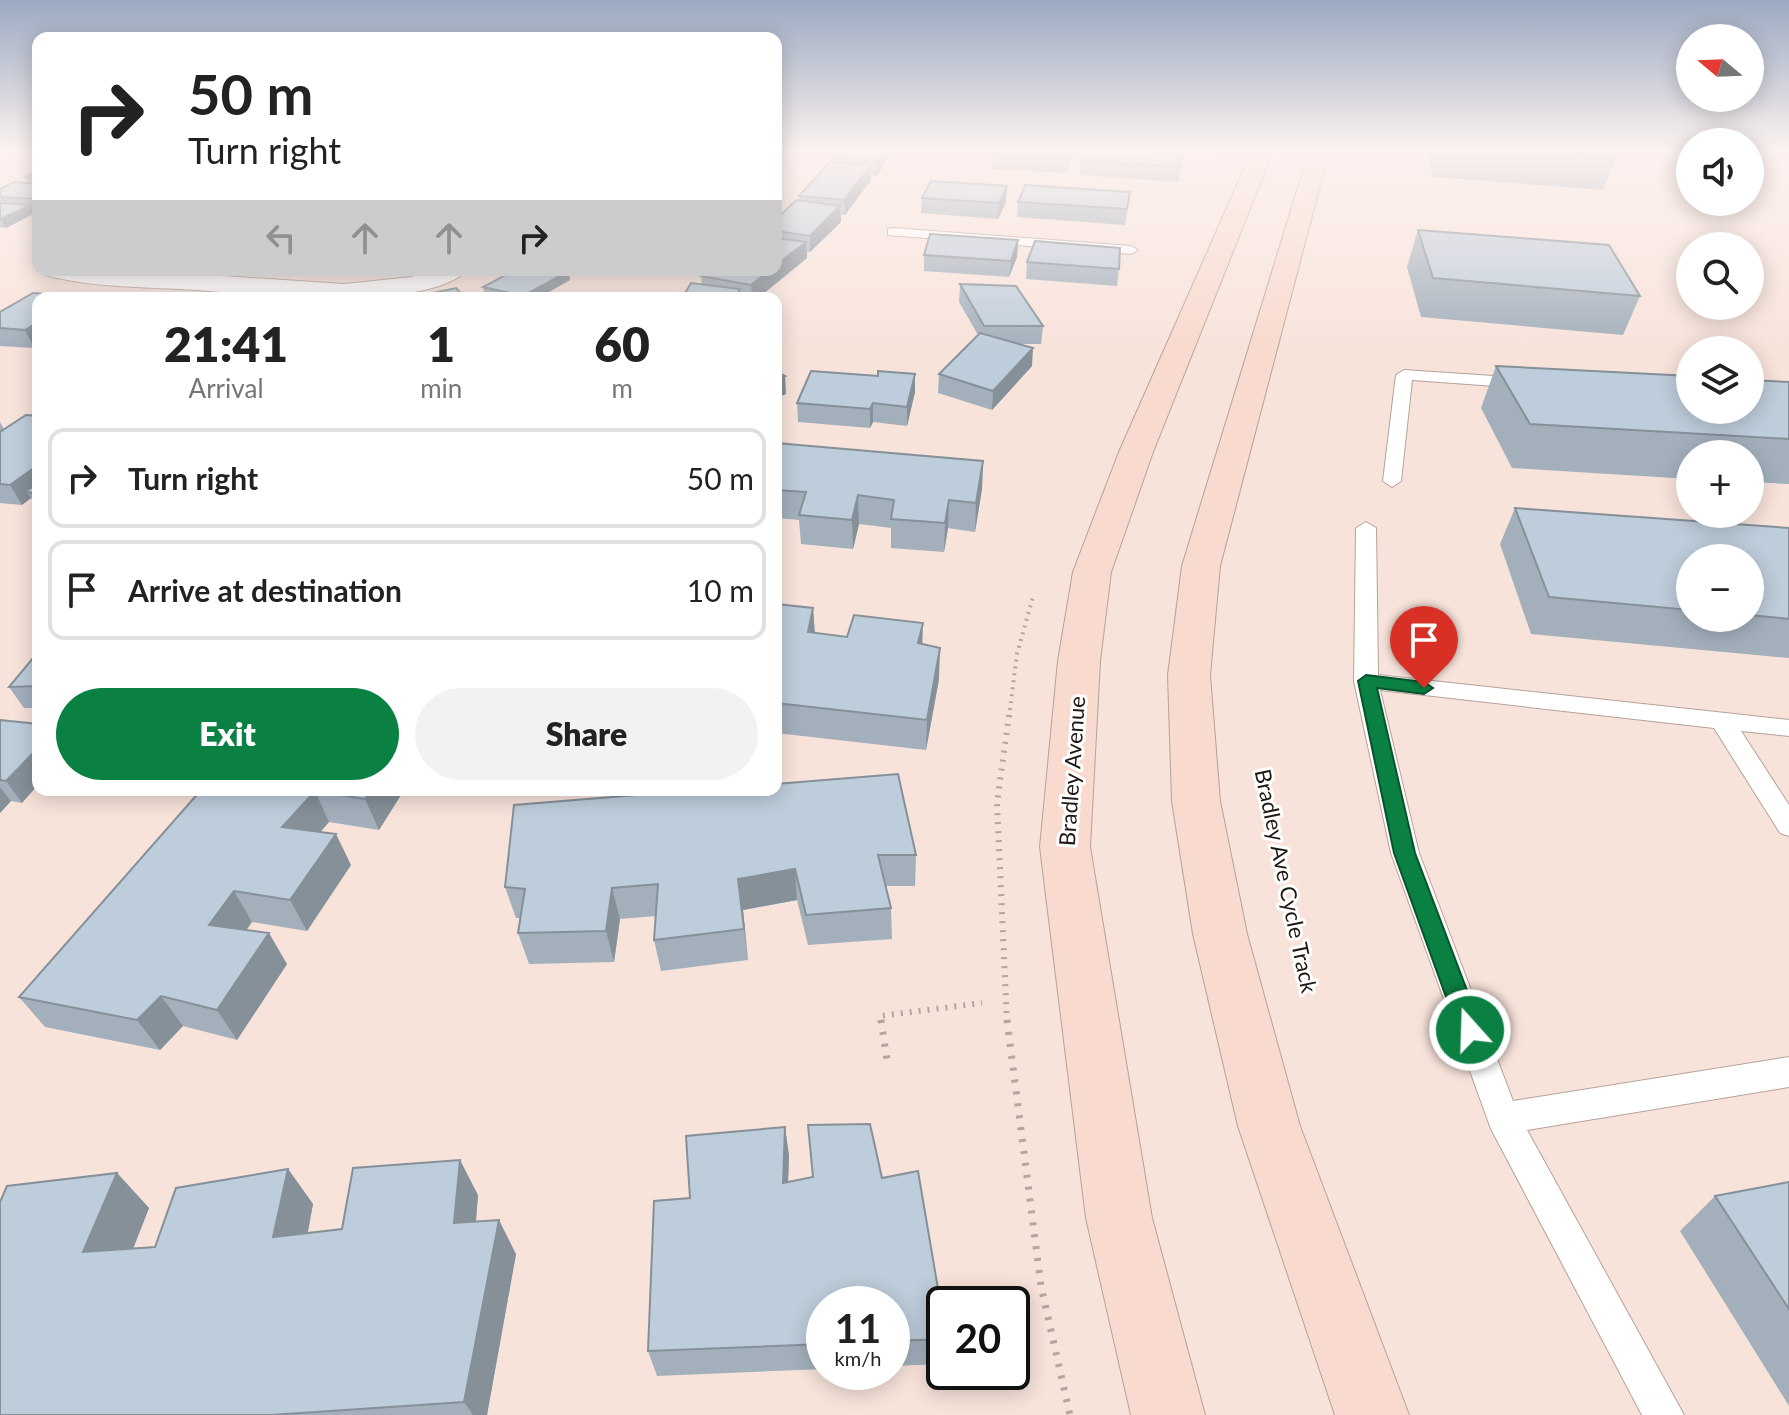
<!DOCTYPE html>
<meta charset="utf-8">
<style>
:root{--surface:#fff;--page:#f2f2f2;--text:#222;--muted:#767676;--line:#e0e0e0;--accent:#0b8043}
body{margin:0;font-family:Lato,sans-serif;background:var(--page);color:var(--text);height:100vh;display:flex;flex-direction:column;font-size:30px;white-space:nowrap}
*{box-sizing:border-box;margin:0}
p{font-size:26px;color:var(--muted)}
.icon{flex:none;width:44px;height:44px;fill:none;stroke:currentColor;stroke-width:2;stroke-linecap:round;stroke-linejoin:round}
.map{position:relative;flex:1;overflow:hidden}
.drawer{position:absolute;left:32px;top:292px;width:750px;height:504px;display:flex;flex-direction:column;background:var(--surface);border-radius:16px;box-shadow:0 4px 20px #0003}
.drawer>*{flex:none}
.top-card{position:absolute;left:32px;top:32px;width:750px;height:244px;border-radius:16px;box-shadow:0 4px 20px #0003;background:#fff;color:var(--text);overflow:hidden}
.needle{width:52px;rotate:289deg}
.buttons{position:absolute;left:1676px;top:24px;display:grid;gap:16px}
.buttons a{display:grid;place-items:center;width:88px;height:88px;border-radius:50%;background:var(--surface);box-shadow:0 4px 20px #0003;font-size:40px}
.speed{position:absolute;left:806px;top:1286px;display:flex;gap:16px;font-size:40px;font-weight:700;text-align:center}
.speed>*{display:grid;place-content:center;width:104px;height:104px;border-radius:50%;background:var(--surface);box-shadow:0 4px 20px #0003;line-height:1}
.speed small{font-size:20px;font-weight:400}
.speed .limit{border:4px solid #111;border-radius:12px;background:#fff;color:#111}
.pin{position:absolute;display:grid;place-items:center;width:68px;height:68px;color:#fff;margin:-82px -34px;border-radius:50% 50% 50% 0;rotate:-45deg;box-shadow:0 0 8px #0007}
.pin .icon{rotate:45deg}
.me{position:absolute;width:88px;margin:-44px;rotate:340deg;stroke-linejoin:round;filter:drop-shadow(0 0 6px #0008)}
.turn{display:flex;align-items:center;gap:28px;height:168px;padding:0 24px;font-size:36px}
.turn .icon{width:104px;height:104px;stroke-width:2.5}
.turn b{display:block;font-size:56px;line-height:68px}
.lanes{display:flex;align-items:center;height:76px;padding:0 24px;background:#0003;justify-content:center;gap:40px;direction:ltr}
.lanes .off{opacity:.35}
.eta{display:flex;justify-content:space-evenly;align-items:center;height:136px;text-align:center}
.eta b{font-size:48px;font-weight:800;line-height:56px}
.action{display:flex;gap:16px;margin-top:auto;padding:16px 24px}
.action a{flex:1;height:92px;border-radius:48px;background:var(--accent);color:#fff;font-size:32px;font-weight:800;line-height:92px;text-align:center}
.action a+a{background:var(--page);color:var(--text)}
ul{padding:0;list-style:none}
li{display:flex;align-items:center;gap:24px;height:100px;margin:0 16px 12px;padding:0 8px;border:4px solid var(--line);border-radius:16px}
li div{flex:1}
li b{display:block;font-size:30px}
li em{font-style:normal}
.map>svg:first-child{display:block}
.lines{fill:none;stroke-linecap:round;stroke-linejoin:round}
.lane-casing{stroke:#b6a29a;stroke-width:2}
.street-casing{stroke:#b6a29a;stroke-width:2}
.secondary-casing{stroke:#b6a29a;stroke-width:2}
.path-far3{stroke:#b6a59e;stroke-width:3;stroke-dasharray:1 3;stroke-linecap:butt}
.path-far2{stroke:#b6a59e;stroke-width:4;stroke-dasharray:2 5;stroke-linecap:butt}
.path-far1{stroke:#b6a59e;stroke-width:6;stroke-dasharray:2 7;stroke-linecap:butt}
.path{stroke:#b6a59e;stroke-width:7;stroke-dasharray:3 9;stroke-linecap:butt}
.lane{fill:#fff;fill-rule:evenodd}
.street{fill:#fff;fill-rule:evenodd}
.secondary{fill:#f8dace;fill-rule:evenodd}
.wall{fill:#a3b0bc;fill-rule:evenodd}
.shaded-wall{fill:#859099}
.building{fill:#becddb;stroke:#859099;stroke-width:2}
.route{fill:#0b8043;stroke:#07532c;stroke-width:2}
.labels{text-anchor:middle;stroke-width:6;stroke-linejoin:round;paint-order:stroke}
.street-label{font-size:22px;fill:#1f1714;stroke:#fff}
</style>
<div class="map">
<svg width="1789" height="1415" viewBox="0 0 1789 1415">
<rect width="100%" height="100%" fill="#f8e3db"/>
<g class="lines">
<defs>
<path id="lane" d="M893 228 1131 246 1138 250 1131 254 888 235V229Z
M1404 370 1523 378 1531 383 1523 388 1412 380 1401 481 1392 487 1383 481 1396 375Z
M1366 522 1376 528 1378 675 1789 720V736L1741 731 1789 805V836L1780 833 1714 728 1380 690 1419 853 1513 1101 1789 1057V1087L1527 1130 1684 1415H1642L1491 1129 1391 853 1354 681 1356 528Z"/>
<path id="street" d="M41 270H130L344 284 412 277 429 270H466C451 291 387 297 362 298 307 301 251 294 197 290 147 287 94 288 45 275Z"/>
<path id="secondary" d="M1252 151H1273L1153 452 1111 572 1100 661 1090 847 1152 1218 1205 1415H1131L1086 1218 1040 847 1058 661 1073 572 1119 452Z
M1309 151H1329L1220 566 1210 675 1220 801 1247 934 1300 1126 1409 1415H1335L1238 1126 1193 934 1172 801 1168 675 1182 566Z"/>
</defs>
<use href="#lane" class="lane-casing"/>
<use href="#street" class="street-casing"/>
<use href="#secondary" class="secondary-casing"/>
<path class="path-far3" d="M0 157 13 151
M1185 157 1188 153 1216 155"/>
<path class="path-far2" d="M1009 717 1017 654 1033 597"/>
<path class="path-far1" d="M881 1022 880 1016 982 1003
M1007 1022 997 803 1009 715"/>
<path class="path" d="M881 1020 887 1060
M1007 1020 1041 1286 1070 1415"/>
<use href="#lane" class="lane"/>
<use href="#street" class="street"/>
<use href="#secondary" class="secondary"/>
</g>
<path class="wall" d="M838 151H891V152L877 176 871 175V180L845 215H841V222L810 252H807V258L758 298H682L702 284 701 276 776 270V220L799 201V196L834 163V158Z
M1426 151H1612L1616 157 1603 190 1433 177Z
M992 154 1071 159 1068 173 991 169Z
M1081 160 1181 167 1179 182 1079 175Z
M38 171V207L32 206 35 213 6 228 0 227V189L28 183 25 177Z
M1130 192 1125 225 1017 217 1018 202Z
M922 198 1006 202 998 219 921 213Z
M1418 230 1640 296 1623 335 1421 317 1407 267Z
M1018 240 1017 257 1009 277 924 271V255Z
M1027 262 1119 269 1117 286 1026 279Z
M570 280 538 298H495L485 296 483 287Z
M960 284 1043 326 1041 344H1017L1032 366 992 410 938 393 939 374 978 335 959 302Z
M38 298V345L34 348 0 346V312Z
M1496 366 1789 382V484L1750 482V454H1690V479L1512 468 1481 408Z
M915 374V392L907 426 873 422 870 428 798 422 797 403 878 376Z
M38 416V510L31 498 22 505 0 503V422L4 429Z
M776 443 983 461 982 489 975 532 948 528 944 552 891 548V528L859 524 853 549 801 544 799 520 778 518 776 522Z
M1515 508 1789 528V658L1531 634 1500 544ZM1690 558H1750V618H1690Z
M776 604 813 608 815 633 922 644 939 679 926 750 776 733Z
M38 652V708H24L9 687Z
M0 720 22 803 11 801 0 813Z
M201 790H404L379 830 329 822 320 832 351 865 307 931 252 922 246 930 287 964 237 1040 183 1026 160 1050 45 1027 19 997Z
M514 805 916 855 915 886H886L891 908 892 939 808 945 797 900 743 910 748 960 661 971 654 940 656 916 620 919 614 962 529 964 518 933 520 918H516L505 887Z
M785 1127 789 1156 788 1182 944 1339V1364L892 1366V1304H824V1369L657 1376 648 1351 690 1198Z
M288 1169 313 1204 308 1233 342 1229 478 1195 476 1222 516 1254 487 1415H0L117 1173 149 1208 133 1248 155 1247Z
M1789 1182V1406L1680 1231 1715 1196Z"/>
<path class="shaded-wall" d="M883 151H891V152L877 176V161Z
M871 165V180L845 215 844 200Z
M1007 186 1006 202 998 219 999 203Z
M31 205 35 213 6 228 1 219Z
M840 206 841 222 810 252V236Z
M1018 240 1017 257 1009 277 1011 261Z
M806 242 807 258 758 298H752L751 285 770 270H776V265Z
M569 271 570 280 538 298H524L523 296Z
M740 289 741 298H735Z
M38 322V332H32L38 344V345L34 348 25 330Z
M1033 348 1032 366 992 410 993 391Z
M915 374V392L907 426V407Z
M785 376 786 394 776 398V379Z
M873 403V422L870 428V409Z
M983 461 982 489 975 532 976 503Z
M38 465V493L26 490 31 498 22 505 10 485Z
M858 495 859 524 853 549 852 520Z
M776 496 778 518 776 522Z
M949 500 948 528 944 552 945 523Z
M813 608 815 638 808 632Z
M923 623 922 653 918 643Z
M940 648 939 679 926 750 927 720Z
M38 748V785L22 803 6 781Z
M0 787 11 801 0 813Z
M371 790H404L379 830 365 799Z
M315 791 329 822 298 858 282 827Z
M336 834 351 865 307 931 290 900Z
M795 869 797 900 743 910 748 960 738 879Z
M612 888 620 919 614 962 606 931Z
M234 891 252 922 228 956 209 925Z
M269 933 287 964 237 1040 217 1010Z
M161 996 183 1026 160 1050 137 1020Z
M785 1127 789 1156 787 1211 783 1183Z
M460 1160 478 1195 473 1257 454 1223Z
M288 1169 313 1204 300 1270 273 1237Z
M117 1173 149 1208 119 1285 83 1252Z
M499 1220 516 1254 487 1415H473L464 1402Z"/>
<path class="building" d="M838 151H883L877 161 834 158Z
M993 151H1071L1070 158 992 154Z
M1084 151 1182 153 1181 167 1081 160Z
M1544 151H1612L1616 157Z
M830 162 871 165 844 200 799 196Z
M38 171V178L25 177Z
M931 181 1007 186 999 203 922 198Z
M14 182 38 184V199L0 197V189Z
M1025 185 1130 192 1127 209 1018 202Z
M796 200 840 206 810 236 776 231V220Z
M0 203 31 205 1 219H0Z
M1418 230 1609 245 1640 296 1433 278Z
M930 234 1018 240 1011 261 924 255Z
M776 238 806 242 776 265Z
M1035 241 1120 248 1119 269 1027 262Z
M515 270H562L569 271 523 296 483 287Z
M709 270H770L751 285 701 276Z
M691 283 740 289 735 298H682Z
M960 284 1016 286 1043 326H984Z
M456 288 465 298H409Z
M33 293 79 297 77 298H38V322L25 330 0 328V312Z
M980 333 1033 348 993 391 939 374Z
M1496 366 1690 376V410H1750V380L1789 382V439L1530 424Z
M776 371 785 376 776 379Z
M811 371 878 376V371L915 374 907 407 873 403 870 409 797 403Z
M26 415 38 416V465L10 485 0 484V432Z
M776 443 983 461 976 503 949 500 945 523 891 519 894 500 858 495 852 520 799 515 806 492 776 490Z
M38 485V497L26 490Z
M1515 508 1789 528V619L1750 615V558H1690V610L1549 597Z
M776 604 813 608 808 632 847 637 854 615 923 623 918 643 940 648 927 720 776 703Z
M38 652V686L9 687Z
M0 720 38 724V748L6 781 0 780Z
M898 774 916 855H878L891 908 806 915 795 869 738 879 744 929 654 940 658 884 612 888 606 931 518 933 525 889 505 887 514 805 698 790H776V784Z
M201 790H371L365 799 315 791 282 827 336 834 290 900 234 891 209 925 269 933 217 1010 161 996 137 1020 19 997Z
M870 1124 882 1178 918 1171 944 1324V1339L892 1341V1304H824V1344L648 1351 654 1201 690 1198 686 1136 785 1127 783 1183 813 1177 808 1125Z
M460 1160 454 1223 499 1220 464 1402 271 1415H0V1202L7 1186 117 1173 83 1252 155 1247 176 1188 288 1169 273 1237 342 1229 353 1168Z
M1789 1182V1309L1715 1196Z"/>
<linearGradient id="sky" x2="0" y2="1"><stop stop-color="#9ba9c1"/><stop offset="0.43" stop-color="#fcf2ef"/><stop offset="1" stop-color="#fcf2ef" stop-opacity="0"/></linearGradient>
<rect width="1789" height="350" fill="url(#sky)"/>
<path class="route" d="M1366 675 1424 682 1433 688 1424 694 1377 688 1415 853 1482 1030 1479 1037 1470 1040 1462 1037 1458 1030 1394 853 1358 681Z"/>
<g class="labels">
<g class="street-label">
<text transform="translate(1072 771) rotate(-86)" y="8">Bradley Avenue</text>
<text transform="translate(1286 881) rotate(78)" y="8">Bradley Ave Cycle Track</text>
</g>
</g>
</svg>
<div class="buttons">
<a><svg class="needle" viewBox="-14 -14 28 28"><path d="M0-13l5 13h-10z" fill="#e53935"/><path d="M0 13l5-13h-10z" fill="#767676"/></svg></a>
<a><svg class="icon" aria-label="sound" viewBox="0 0 24 24"><path d="M4 9h4l5-4v14l-5-4H4zM17 9q2 3 0 6"/></svg></a>
<a><svg class="icon" aria-label="search" viewBox="0 0 24 24"><circle cx="10" cy="10" r="6"/><path d="M15 15l6 6"/></svg></a>
<a><svg class="icon" aria-label="layers" viewBox="0 0 24 24"><path d="M12 4l9 5-9 5-9-5zM3 14l9 5 9-5"/></svg></a>
<a>+</a>
<a>−</a>
</div>
<div class="speed"><div>11<small>km/h</small></div><div class="limit">20</div></div>
<div class="pin" style="left:1424px;top:688px;background:#d93025"><svg class="icon" aria-label="arrive" viewBox="0 0 24 24"><path d="M6 21V4h12l-3 4 3 4H6"/></svg></div>
<svg class="me" style="left:1470px;top:1030px" viewBox="-20 -20 40 40"><circle r="17" fill="#0b8043" stroke="#fff" stroke-width="3"/><path d="M0-11L8 9 0 5-8 9z" fill="#fff"/></svg>
<div class="top-card">
<div class="turn"><svg class="icon" aria-label="right" viewBox="0 0 24 24"><path d="M7 20v-9h11M14 6l5 5-5 5"/></svg><div><b>50 m</b>Turn right</div></div>
<div class="lanes"><svg class="icon off" aria-label="left" viewBox="0 0 24 24"><path d="M17 20v-9H6M10 6l-5 5 5 5"/></svg><svg class="icon off" aria-label="ahead" viewBox="0 0 24 24"><path d="M12 20V5M6 11l6-6 6 6"/></svg><svg class="icon off" aria-label="ahead" viewBox="0 0 24 24"><path d="M12 20V5M6 11l6-6 6 6"/></svg><svg class="icon" aria-label="right" viewBox="0 0 24 24"><path d="M7 20v-9h11M14 6l5 5-5 5"/></svg></div>
</div>
<section class="drawer">
<div class="eta">
<div><b>21:41</b><p>Arrival</p></div>
<div><b>1</b><p>min</p></div>
<div><b>60</b><p>m</p></div>
</div>
<ul>
<li><svg class="icon" aria-label="right" viewBox="0 0 24 24"><path d="M7 20v-9h11M14 6l5 5-5 5"/></svg><div><b>Turn right</b></div><em>50 m</em></li>
<li><svg class="icon" aria-label="arrive" viewBox="0 0 24 24"><path d="M6 21V4h12l-3 4 3 4H6"/></svg><div><b>Arrive at destination</b></div><em>10 m</em></li>
</ul>
<div class="action"><a>Exit</a><a>Share</a></div>
</section>
</div>
